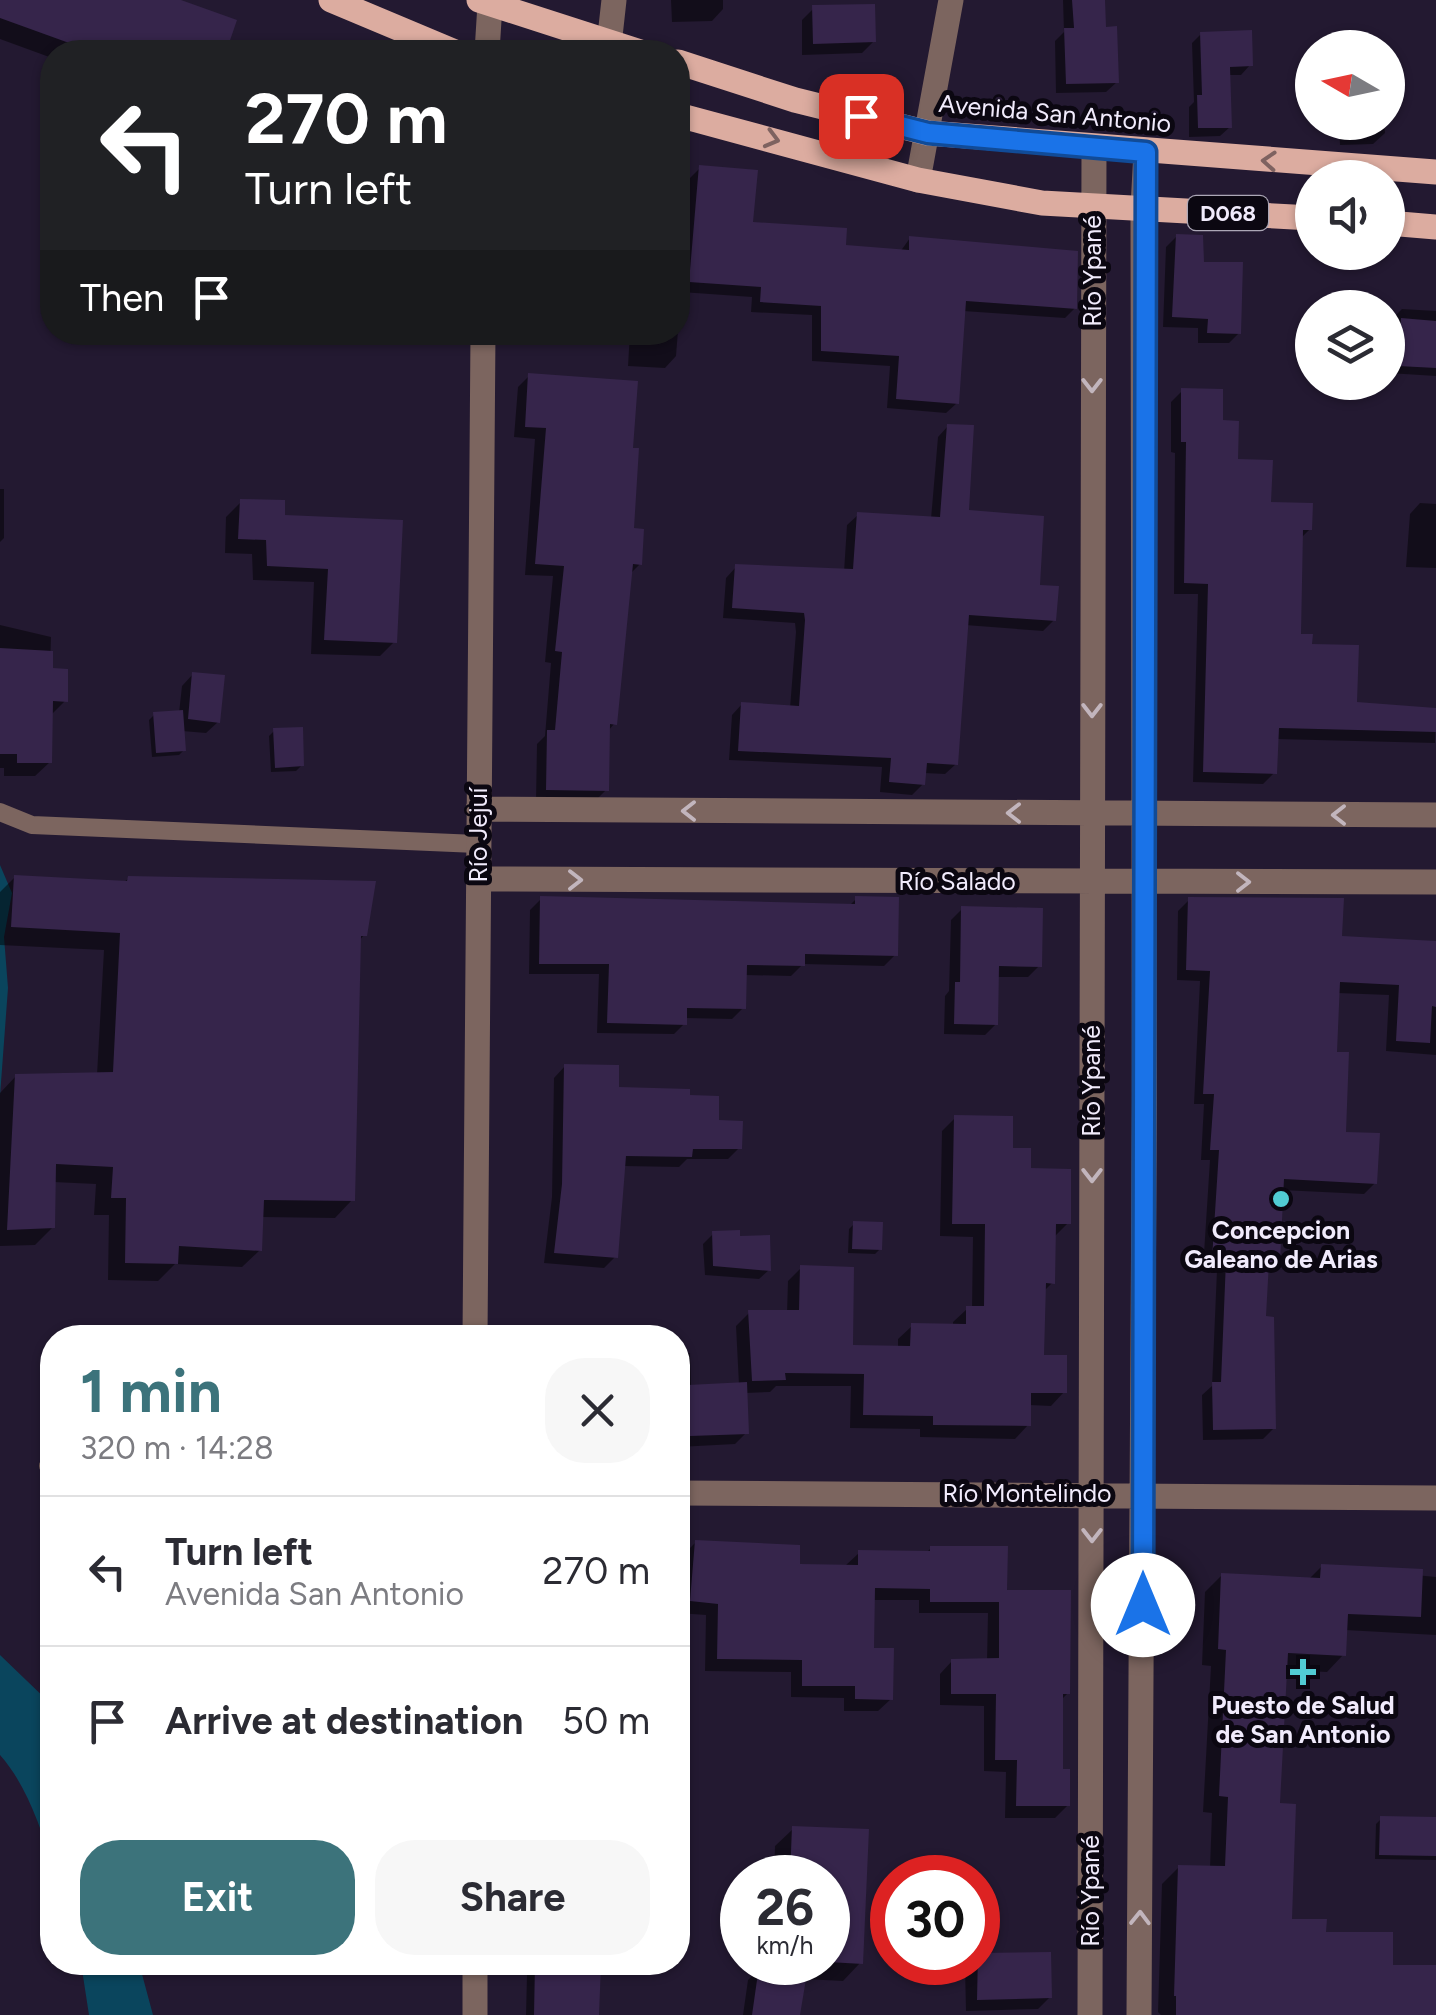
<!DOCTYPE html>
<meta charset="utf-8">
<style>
:root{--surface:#fff;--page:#f7f7f7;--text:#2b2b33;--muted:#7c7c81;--line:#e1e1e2;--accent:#3c737b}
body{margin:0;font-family:Figtree,sans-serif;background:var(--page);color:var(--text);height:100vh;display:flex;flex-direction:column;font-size:38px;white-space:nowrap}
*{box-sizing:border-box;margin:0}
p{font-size:32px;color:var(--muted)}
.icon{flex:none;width:55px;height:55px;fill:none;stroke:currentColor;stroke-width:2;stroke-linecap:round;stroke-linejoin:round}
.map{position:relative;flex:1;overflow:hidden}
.side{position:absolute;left:40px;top:1325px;width:650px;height:650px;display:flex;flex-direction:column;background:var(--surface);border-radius:40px;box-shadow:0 2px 8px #0004}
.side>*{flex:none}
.guide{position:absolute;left:40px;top:40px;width:650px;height:305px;border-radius:40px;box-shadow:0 2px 8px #0004;background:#202124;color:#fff;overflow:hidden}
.needle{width:65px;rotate:279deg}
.fabs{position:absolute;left:1295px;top:30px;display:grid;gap:20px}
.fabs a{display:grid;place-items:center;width:110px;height:110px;border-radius:50%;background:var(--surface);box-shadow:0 2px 8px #0004;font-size:50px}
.speed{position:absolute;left:720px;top:1855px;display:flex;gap:20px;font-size:50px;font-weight:700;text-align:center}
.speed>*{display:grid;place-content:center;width:130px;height:130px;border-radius:50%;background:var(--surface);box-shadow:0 2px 8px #0004;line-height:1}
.speed small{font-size:25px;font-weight:400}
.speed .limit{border:15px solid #d22;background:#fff;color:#111}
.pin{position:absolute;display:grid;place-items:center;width:85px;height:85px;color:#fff;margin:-42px;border-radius:20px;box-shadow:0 5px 15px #0006}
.me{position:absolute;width:110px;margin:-55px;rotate:0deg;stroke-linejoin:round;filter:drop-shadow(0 0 8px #0008)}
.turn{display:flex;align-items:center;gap:35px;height:210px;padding:0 40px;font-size:45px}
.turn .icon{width:130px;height:130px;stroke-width:2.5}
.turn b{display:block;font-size:70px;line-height:85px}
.then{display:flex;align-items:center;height:95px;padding:0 40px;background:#0003;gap:20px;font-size:38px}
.round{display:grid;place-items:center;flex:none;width:105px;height:105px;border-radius:40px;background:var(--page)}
.summary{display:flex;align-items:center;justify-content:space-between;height:170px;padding:0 40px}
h1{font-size:60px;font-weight:700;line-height:75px;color:var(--accent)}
.action{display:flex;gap:20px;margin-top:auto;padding:20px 40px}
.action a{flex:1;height:115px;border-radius:40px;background:var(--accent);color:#fff;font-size:40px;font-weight:700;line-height:115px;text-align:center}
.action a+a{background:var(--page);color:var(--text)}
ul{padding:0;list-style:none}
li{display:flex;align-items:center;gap:30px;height:150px;padding:0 40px;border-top:2px solid var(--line)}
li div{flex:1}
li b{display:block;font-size:38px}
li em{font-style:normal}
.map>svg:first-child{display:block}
.water{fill:#0a455d}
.shadow{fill:#0007}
.building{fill:#36254b}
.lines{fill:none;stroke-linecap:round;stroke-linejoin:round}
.lane{stroke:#7c655f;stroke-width:18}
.street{stroke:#7c655f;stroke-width:25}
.primary{stroke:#dcaca0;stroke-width:25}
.oneway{stroke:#7e6260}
.oneway2{stroke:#c2b5bd}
.route-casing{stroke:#114b97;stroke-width:25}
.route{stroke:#1a73e8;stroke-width:18}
.poi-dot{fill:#51ccd4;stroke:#0b0711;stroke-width:4}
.labels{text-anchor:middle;stroke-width:10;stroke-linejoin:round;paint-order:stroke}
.shield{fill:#0b0711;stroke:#aca7b6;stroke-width:2.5}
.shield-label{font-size:22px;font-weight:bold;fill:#f1ebfc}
.street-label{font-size:25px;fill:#f1ebfc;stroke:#0b0711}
.poi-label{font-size:25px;font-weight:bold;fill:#f1ebfc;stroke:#0b0711}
</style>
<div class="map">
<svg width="1436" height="2015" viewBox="0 0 1436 2015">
<rect width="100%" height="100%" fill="#231931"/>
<path class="water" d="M0 865 12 893 4 937 8 988 0 1096Z
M0 1655 52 1705V1864C41 1828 26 1784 0 1755Z
M81 1963H139L153 2015H89Z"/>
<path class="shadow" d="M0 0H177L234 21 223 52H52V58L0 39Z
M671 0H723V9L712 21 672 22Z
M1063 0H1103L1104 29 1117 82 1106 92 1056 93 1055 41 1064 32Z
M814 8 874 41 862 53 802 55V20Z
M1201 34 1250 65 1241 75H1228L1230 127 1220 136 1189 137V107L1194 102 1192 43Z
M314 42 342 50 341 52H308Z
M1339 122H1384L1385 133 1373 144 1340 145Z
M700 168 750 225 843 248 900 252 910 238 1075 308 1065 318 963 311 957 403 946 413 887 408 890 366 812 361V315L751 312 752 297 681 292 676 356 665 368 628 366 630 332H678V288H680L690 178Z
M1176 237 1201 264 1239 333 1229 343H1198V328L1163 327 1166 247Z
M1402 309 1436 311V376L1388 373V333H1392L1393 318Z
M529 376 630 450 631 531 640 564 629 575 614 724 608 731 607 789 595 801H536L537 744 545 736 551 663 545 662 553 576 525 575 535 439 514 437 518 387Z
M1182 391 1220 423 1236 461 1269 504 1310 529 1301 538 1298 636 1310 646 1355 704 1436 710 1435 743 1276 739 1275 772 1263 784 1193 782 1198 594H1174L1175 453 1171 452V402Z
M948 426 966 513 1037 587 1054 620 1043 631 965 625 956 764 945 774 924 773 923 784 912 795 880 792 882 767 729 760 732 715 742 704 790 708 796 632 795 623 723 618 726 578 736 567 844 572 847 525 858 515 931 519 938 437Z
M0 489H4V538L0 542Z
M241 502 282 517 394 642 380 656 311 654 314 582 253 580 252 554 225 553 226 517Z
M1420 503 1436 504V568L1406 567 1410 514Z
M0 625 51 637 50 671 66 700 50 716V762L35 776H4V768H0Z
M193 674 218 722 206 733 182 731 184 750 179 755 152 757 149 720 154 715 179 713 182 686Z
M275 730 302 765 296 771 271 772 269 736Z
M15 877 123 883 129 878 364 935 359 941 352 1200 335 1218 261 1217 260 1250 242 1267 175 1264 158 1281 108 1280 109 1215H94L96 1184 53 1182V1227L35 1245 0 1246V1093L16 1076 97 1075 104 950 0 945V892Z
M541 899 849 906 856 899 895 955 884 966 803 964 791 976 745 975 743 1008 732 1019 685 1018V1023L674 1034 597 1033 599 974H529L530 910Z
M1189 900 1340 938 1436 943V1055L1386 1051 1389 995 1337 993 1334 1054 1343 1134 1375 1183 1364 1194 1281 1190 1278 1261 1266 1273 1264 1319 1274 1428 1263 1439 1203 1440 1202 1395 1212 1386 1217 1270 1203 1269 1210 1160H1201L1204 1104H1194L1200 981 1177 980 1178 911Z
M962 909 1039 966 1028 977H996V1024L985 1035 944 1034 945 996 949 991 951 920Z
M565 1066 616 1089 688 1097 739 1148 728 1159H687L679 1167 623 1166 615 1257 604 1268 544 1263 552 1197 554 1078Z
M955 1118 1011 1150 1068 1223 1055 1236 1053 1282 1043 1292 1042 1357 1064 1392 1051 1406 1029 1405 1028 1425 1015 1439 920 1437V1429L850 1428 851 1386H776L770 1392 745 1393 746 1433 735 1444 679 1447 678 1354 690 1353 691 1387 739 1385 736 1326 749 1313H787L788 1281 801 1268 850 1348H898V1339L912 1326 953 1327V1322L967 1309H972L973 1237 940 1236 942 1131Z
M854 1224 880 1249 875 1254 848 1253 849 1229Z
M713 1234 738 1239 769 1270 759 1279 705 1275 703 1244Z
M696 1542 797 1566 846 1565 859 1553H926L931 1548 1005 1592 1068 1693 1061 1700 1060 1772 1068 1805 1055 1818H1005L1006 1772 984 1771V1706L940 1705V1674L952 1661H987L988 1613H919V1600H872L871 1650 891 1699 878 1711H844V1698L791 1697V1672L705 1671 706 1615 678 1613 683 1555Z
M1322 1566 1436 1577V1635L1345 1630 1343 1655 1327 1672 1285 1670 1277 1806 1290 1922 1324 1934 1390 1967 1436 1968V2015H1161L1158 2012 1162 1884 1179 1867 1210 1868 1212 1813 1203 1812 1211 1666 1202 1665 1205 1592 1222 1575 1308 1580Z
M1381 1819H1436V1860L1375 1859 1376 1824Z
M793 1829 866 1832 860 1963 843 1981 804 1979 798 2015H743L748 1980 760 1968 770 1970V1962H828V1878H774L775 1846Z
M1049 1954 1050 1997 1038 2009 966 2011 965 1967 970 1962H978V1955Z
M536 1966 597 2015H526L527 1975Z"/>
<path class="building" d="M0 0H181L237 20 226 52H94L0 18Z
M1072 0H1105L1106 27 1117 26 1119 83 1066 84 1064 28H1074Z
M875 4 876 42 813 44 812 5Z
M1252 30 1253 66 1230 67 1232 128H1198L1197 95H1202L1200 32Z
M699 165 758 170 753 222 847 228 846 245 909 250V236L1078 251 1077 309 966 301 959 404 896 399 899 356 821 351V306L760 302 761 287 689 282Z
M1176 234 1203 235 1204 262H1243L1241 334 1207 333 1208 319 1172 317Z
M1401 318 1436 321V368L1398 366Z
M528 373 638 381 633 448H639L634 528 644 529 642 565 633 564 617 725 610 724 609 791 546 790 547 730H555L562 652 555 651 564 566 535 564 546 428 525 427Z
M1181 388 1223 389V420L1239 421 1238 459 1273 460 1271 502 1313 503 1312 530H1303L1301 634H1313L1312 644 1359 645 1357 702 1436 708V732L1279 728 1277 774 1203 772 1208 584 1184 583 1186 442H1181Z
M947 424 974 425 969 510 1044 516 1040 585 1059 586 1056 621 969 615 958 765 927 763 925 785 889 782 891 758 738 751 741 702 799 706 805 620 804 613 732 608 735 564 853 569 857 512 940 517Z
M240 499 285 500V515L403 520 397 643 324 640 328 569 267 566 266 540 238 539Z
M0 648 53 651V668L68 669V702L53 701 52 763H17V754H0Z
M192 672 225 675 220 723 188 719Z
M183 710 186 751 156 753 153 712Z
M303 727 304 766 275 768 273 728Z
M14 875 127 881 128 876 376 881 367 936H361L355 1201 264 1200 262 1251 179 1246 178 1264 125 1263 126 1198H111L113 1167 56 1164 55 1228 7 1230 15 1074 113 1072 120 933 11 927Z
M540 896 855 904V896L899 897 898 956 805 954V966L747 965 746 1009 687 1008V1025L607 1023 609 964H539Z
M1188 897 1344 898 1342 936 1436 941V1007L1432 1006 1430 1043 1396 1041 1399 985 1340 982 1337 1052H1349L1346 1132 1380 1133 1377 1184 1284 1179 1280 1262H1269L1266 1316 1274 1317 1276 1429 1213 1430 1212 1382H1221L1226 1260 1212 1259 1219 1150H1210L1214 1094H1203L1210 971 1186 970Z
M961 906 1043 908 1042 967 999 966 998 1025 954 1024 955 982H960Z
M564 1064 619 1065V1087L690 1089V1095L719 1096V1120L743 1121 742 1149H693L692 1157 626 1156 618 1258 554 1253 562 1184Z
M954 1115 1013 1116V1148H1031V1168L1071 1169V1224H1056L1055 1284 1046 1283 1044 1355H1067V1393H1031V1426L933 1425V1416L863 1415 864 1374 785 1373 786 1380 752 1381 748 1310H799L800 1265 854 1267 853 1345 910 1346 911 1323 966 1324V1306H984L985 1224H952Z
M853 1221 883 1222 882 1250 852 1249Z
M740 1230V1236L770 1235 771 1271 713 1266 712 1231Z
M747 1382 749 1434 690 1436 688 1385Z
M695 1540 800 1545V1564L858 1565V1550L930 1551V1546H1008L1007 1590H1071L1070 1694H1063V1769H1070V1806H1016L1017 1760H995L996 1694H951V1659L999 1658V1602H930V1589L875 1588 874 1648H894L893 1700 855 1699V1686H802V1660L717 1659 718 1604 690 1601Z
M1321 1564 1423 1569 1421 1617 1348 1614 1346 1656 1288 1653 1280 1803 1296 1804 1292 1919H1327L1326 1932H1393V1965H1436V2015H1176V1996H1174L1178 1865 1225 1866 1228 1797 1219 1796 1226 1650 1218 1649 1221 1573 1320 1578Z
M1380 1816 1436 1817V1856L1379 1855Z
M792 1826 869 1829 863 1964 828 1962V1878H790Z
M1051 1952 1052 1998 977 2000 978 1953Z
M535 1963 601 1964 599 2015H534Z
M759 1966 807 1973 800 2015H752Z"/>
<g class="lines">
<path class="lane" d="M0 812 32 825 477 844
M48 1466H52"/>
<path class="street" d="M609 45 614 0
M487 52 490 4
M918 180 951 0
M478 809 1436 815
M478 879 1436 882
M475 1338 483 332
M678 1493 1436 1498
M475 2015V1962
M1090 2015 1094 148
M1139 2015C1145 1412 1146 810 1143 207L1146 152"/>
<path class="primary" d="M331 0 455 52
M479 0 640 52
M678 62 795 100 928 133 1436 172
M678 115 918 180 1042 203 1312 218
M1388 223 1436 227"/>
</g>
<defs><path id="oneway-chevron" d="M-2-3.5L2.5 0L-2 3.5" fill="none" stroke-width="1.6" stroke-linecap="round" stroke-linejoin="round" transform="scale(2.5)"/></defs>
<g class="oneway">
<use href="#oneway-chevron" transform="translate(772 139) rotate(15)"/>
<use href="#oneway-chevron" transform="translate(1269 161) rotate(-176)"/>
</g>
<g class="oneway2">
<use href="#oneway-chevron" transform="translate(1092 385) rotate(90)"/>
<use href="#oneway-chevron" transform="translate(1092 710) rotate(90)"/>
<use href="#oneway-chevron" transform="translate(689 811) rotate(-180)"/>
<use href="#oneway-chevron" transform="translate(1014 813) rotate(-180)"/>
<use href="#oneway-chevron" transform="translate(1339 815) rotate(-180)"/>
<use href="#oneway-chevron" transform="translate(575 880)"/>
<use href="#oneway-chevron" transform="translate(1243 882)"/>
<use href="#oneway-chevron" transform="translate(1092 1175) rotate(90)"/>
<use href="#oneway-chevron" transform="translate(1092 1535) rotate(90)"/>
<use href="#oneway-chevron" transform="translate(1140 1918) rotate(-89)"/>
</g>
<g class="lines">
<defs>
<path id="route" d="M861 116 928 133 1146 152 1143 1605"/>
</defs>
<use href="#route" class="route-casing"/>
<use href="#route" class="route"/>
</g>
<g class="poi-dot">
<circle cx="1281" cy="1199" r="10"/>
<path d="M1298 1657h10v10h10v10h-10v10h-10v-10h-10v-10h10z"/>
</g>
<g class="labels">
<rect class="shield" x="1188" y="196" width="80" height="34" rx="8"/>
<g class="shield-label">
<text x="1228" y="221">D068</text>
</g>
<g class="street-label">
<text transform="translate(1055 113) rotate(5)" y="9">Avenida San Antonio</text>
<text transform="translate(1092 271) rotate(-90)" y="9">Río Ypané</text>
<text transform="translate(478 835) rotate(-90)" y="9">Río Jejuí</text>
<text x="957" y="890">Río Salado</text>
<text transform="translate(1091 1081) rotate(-90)" y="9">Río Ypané</text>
<text x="1027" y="1502">Río Montelindo</text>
<text transform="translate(1090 1891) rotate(-90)" y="9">Río Ypané</text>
</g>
<g class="poi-label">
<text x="1281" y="1239">Concepcion<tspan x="1281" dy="29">Galeano de Arias</tspan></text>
<text x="1303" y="1714">Puesto de Salud<tspan x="1303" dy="29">de San Antonio</tspan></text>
</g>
</g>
</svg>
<div class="fabs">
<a><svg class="needle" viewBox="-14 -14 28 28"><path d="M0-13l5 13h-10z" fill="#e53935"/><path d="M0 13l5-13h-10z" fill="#7c7c81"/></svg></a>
<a><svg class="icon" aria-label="sound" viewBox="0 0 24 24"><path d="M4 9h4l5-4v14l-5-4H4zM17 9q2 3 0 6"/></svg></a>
<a><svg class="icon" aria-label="layers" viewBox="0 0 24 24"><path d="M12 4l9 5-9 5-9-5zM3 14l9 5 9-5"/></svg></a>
</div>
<div class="speed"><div>26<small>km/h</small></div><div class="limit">30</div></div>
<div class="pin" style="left:861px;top:116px;background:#d93025"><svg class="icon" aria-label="arrive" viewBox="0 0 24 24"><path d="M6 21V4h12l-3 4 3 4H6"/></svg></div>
<svg class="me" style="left:1143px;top:1605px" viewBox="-20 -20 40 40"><circle r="19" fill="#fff"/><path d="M0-13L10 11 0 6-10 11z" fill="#1a73e8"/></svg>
<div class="guide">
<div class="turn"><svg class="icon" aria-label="left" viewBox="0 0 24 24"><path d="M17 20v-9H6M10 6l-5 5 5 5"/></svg><div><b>270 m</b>Turn left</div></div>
<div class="then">Then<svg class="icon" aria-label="arrive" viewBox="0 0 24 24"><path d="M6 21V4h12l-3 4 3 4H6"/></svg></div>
</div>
<section class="side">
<div class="summary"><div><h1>1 min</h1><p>320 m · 14:28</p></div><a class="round"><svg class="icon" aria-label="close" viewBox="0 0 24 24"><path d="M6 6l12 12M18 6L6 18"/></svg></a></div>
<ul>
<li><svg class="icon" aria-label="left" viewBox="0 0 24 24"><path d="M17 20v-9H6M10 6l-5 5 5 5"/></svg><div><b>Turn left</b><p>Avenida San Antonio</p></div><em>270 m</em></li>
<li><svg class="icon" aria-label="arrive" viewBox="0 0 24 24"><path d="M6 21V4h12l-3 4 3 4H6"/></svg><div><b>Arrive at destination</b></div><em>50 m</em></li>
</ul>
<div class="action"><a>Exit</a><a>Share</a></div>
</section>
</div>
